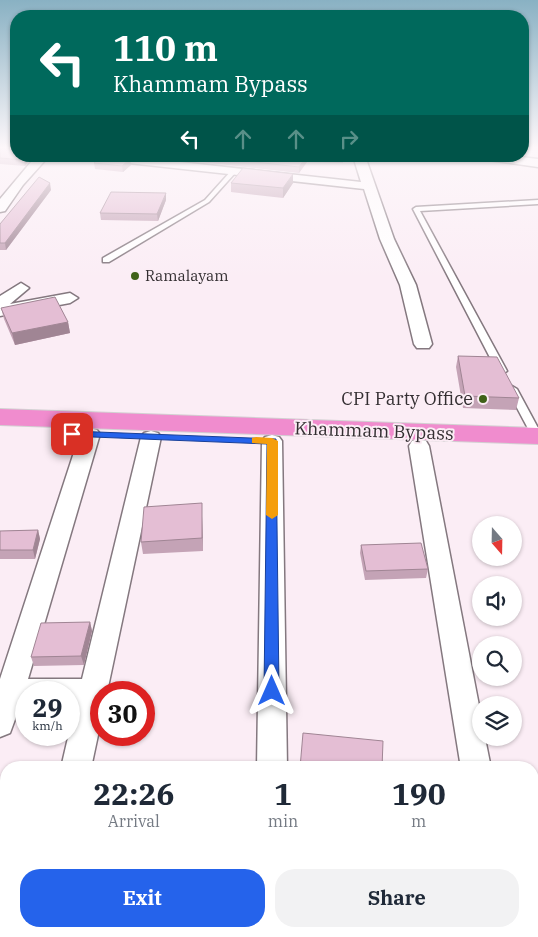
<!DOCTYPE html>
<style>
:root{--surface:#fff;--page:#f2f2f3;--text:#1f2937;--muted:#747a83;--accent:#2563eb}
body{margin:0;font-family:"IBM Plex Serif",serif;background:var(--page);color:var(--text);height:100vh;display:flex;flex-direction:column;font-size:19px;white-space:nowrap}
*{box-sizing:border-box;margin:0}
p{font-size:16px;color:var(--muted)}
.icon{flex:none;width:28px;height:28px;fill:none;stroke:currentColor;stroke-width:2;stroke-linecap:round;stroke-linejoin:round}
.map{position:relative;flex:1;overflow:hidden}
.side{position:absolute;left:0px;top:761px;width:539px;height:176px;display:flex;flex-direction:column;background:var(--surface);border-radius:20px 20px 0 0;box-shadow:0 1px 4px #0004}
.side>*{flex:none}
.top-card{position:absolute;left:10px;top:10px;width:519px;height:152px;border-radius:20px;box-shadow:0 1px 4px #0004;background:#00695c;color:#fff;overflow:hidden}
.needle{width:32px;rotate:160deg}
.controls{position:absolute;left:472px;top:516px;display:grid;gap:10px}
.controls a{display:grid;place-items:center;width:50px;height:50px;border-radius:50%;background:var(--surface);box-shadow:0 1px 4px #0004;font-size:25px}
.speed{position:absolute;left:15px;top:681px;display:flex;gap:10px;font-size:25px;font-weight:700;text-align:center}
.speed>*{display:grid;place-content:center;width:65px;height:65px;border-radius:50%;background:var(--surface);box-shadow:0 1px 4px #0004;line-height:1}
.speed small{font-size:12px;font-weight:400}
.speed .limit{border:8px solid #d22;background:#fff;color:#111}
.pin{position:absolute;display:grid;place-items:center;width:42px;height:42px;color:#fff;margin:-21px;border-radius:10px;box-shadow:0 2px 8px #0006}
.me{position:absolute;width:55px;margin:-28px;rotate:0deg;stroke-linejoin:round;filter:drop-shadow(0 0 4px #0008)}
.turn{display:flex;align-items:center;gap:18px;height:105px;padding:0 20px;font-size:22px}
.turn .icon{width:65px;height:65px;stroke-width:2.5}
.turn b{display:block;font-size:35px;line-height:42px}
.lanes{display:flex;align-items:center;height:48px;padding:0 20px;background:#0003;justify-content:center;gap:25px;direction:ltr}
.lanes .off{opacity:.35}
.eta{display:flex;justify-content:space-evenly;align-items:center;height:85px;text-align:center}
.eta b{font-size:30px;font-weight:700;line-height:35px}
.cta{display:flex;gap:10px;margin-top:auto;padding:10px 20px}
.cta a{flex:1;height:58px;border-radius:20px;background:var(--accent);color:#fff;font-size:20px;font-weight:700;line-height:58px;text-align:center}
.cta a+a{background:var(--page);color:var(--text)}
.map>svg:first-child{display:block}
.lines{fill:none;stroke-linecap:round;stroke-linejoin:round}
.service-casing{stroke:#84787f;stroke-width:3}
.minor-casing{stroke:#84787f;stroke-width:3}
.trunk-casing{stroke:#d2d1d2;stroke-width:2}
.service{fill:#fff;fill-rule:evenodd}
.minor{fill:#fff;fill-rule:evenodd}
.trunk{fill:#f08cce;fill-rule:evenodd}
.wall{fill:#c4a3b6}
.shaded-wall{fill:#a08594}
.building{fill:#e4bed4;stroke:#a08594}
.route{fill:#2563eb;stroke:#184099}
.slow{fill:#f59e0b}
.poi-dot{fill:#3f6118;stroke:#fbedf5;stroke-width:2}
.labels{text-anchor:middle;stroke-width:4;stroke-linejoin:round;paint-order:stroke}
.far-poi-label{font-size:15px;fill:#332e31;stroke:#fbedf5;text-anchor:start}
.poi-label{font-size:18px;fill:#332e31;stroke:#fbedf5;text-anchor:end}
.street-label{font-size:18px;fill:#332e31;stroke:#fbedf5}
</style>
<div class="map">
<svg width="538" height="937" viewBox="0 0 538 937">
<rect width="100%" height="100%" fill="#fbedf5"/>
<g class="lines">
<defs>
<path id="service" d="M231 171 236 172 209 202 109 262H103V258L205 200Z
M538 200V204L420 211 507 371 502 374 497 371 413 209 416 207Z
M512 386 517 389 538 428V439L533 438 532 436 507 389Z"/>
<path id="minor" d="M36 156H49L23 185 5 211 0 212V199Z
M86 156H126L361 182 353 156H365L394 239 416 285 432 344 429 348H417L414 344 400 285 380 239 364 189 92 159Z
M475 156H512L538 159V167L481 159Z
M21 283 29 288 10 304 70 293 78 298 70 303 0 316V296Z
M90 428 97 430 100 434 28 679H82L141 437 144 433 151 431 158 433 161 437 107 692H101V721L91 768H61L76 703H69V692H26V703H21L10 733 0 737V679L80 434 83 430Z
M272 435 279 437 282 441 287 768H257L262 441 265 437Z
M419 440 426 441 429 446 481 716V738H485L491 768H461L409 446 412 441Z
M24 931H60L59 937H23Z
M253 931H289V937H253Z
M488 931H524L525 937H489Z"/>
<path id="trunk" d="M0 409 538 428V444L0 425Z"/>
</defs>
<use href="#service" class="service-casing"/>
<use href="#minor" class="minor-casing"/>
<use href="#trunk" class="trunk-casing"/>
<use href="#service" class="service"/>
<use href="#minor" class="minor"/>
<use href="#trunk" class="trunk"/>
</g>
<path class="wall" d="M0 148 16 156H33L25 166 0 164Z
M48 156H105L131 165 123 172 95 169 94 163 95 162 48 159Z
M145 156H343V163L307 162 299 173Z
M231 183H293L283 198 231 192Z
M51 190 6 250H0V224Z
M166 200 158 221 101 220 100 213Z
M1 308 68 322 70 333 15 345 4 319Z
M458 356 519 398 516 410 463 408 456 367Z
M202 516 203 551 143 554 141 542Z
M38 530 40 539 35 559H0V531Z
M361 545 428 569 426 578 365 580 360 553Z
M90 622 92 631 84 665 34 666 31 657Z"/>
<path class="shaded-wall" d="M27 156H33L25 166 24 160Z
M307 156V162L299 173V167Z
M130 159 131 165 123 172 122 166Z
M293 174V183L283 198V188Z
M50 183 51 190 6 250 5 243Z
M166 193V200L158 221 157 214Z
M68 322 70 333 15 345 12 333Z
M202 503V516L203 551 202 538Z
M38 530 40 539 35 559 33 550Z
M90 622 92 631 84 665 81 656Z"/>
<path class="building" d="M0 148H16V156H27L24 160 0 158Z
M102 156H105L130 159 122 166 94 163Z
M201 156H307L299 167Z
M315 156H343V157Z
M243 168 293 174 283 188 231 183Z
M39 177 50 183 5 243H0V224Z
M111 192 166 193 157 214 100 213Z
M55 297 68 322 12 333 1 308Z
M458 356 497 357 519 398 465 396Z
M202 503V538L141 542 144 507Z
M38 530 33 550H0V531Z
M421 543 428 569 366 571 361 545Z
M90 622 81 656 31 657 41 623Z
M303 733 383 741 382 768H300Z"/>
<linearGradient id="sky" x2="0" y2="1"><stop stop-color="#89b1c3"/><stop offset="0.53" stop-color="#fdf7fa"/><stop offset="1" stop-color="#fdf7fa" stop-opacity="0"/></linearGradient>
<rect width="538" height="279" fill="url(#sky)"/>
<path class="route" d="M72 431 276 439 279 691 277 695 272 697 266 695 264 691 267 444 68 436 66 434Z"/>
<path class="slow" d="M256 437 272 438 278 441V515L272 519 266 515 267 444 252 443V438Z"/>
<g class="poi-dot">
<circle cx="135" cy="276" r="5"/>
<circle cx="483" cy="399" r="5"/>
</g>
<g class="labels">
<g class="far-poi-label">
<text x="145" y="281">Ramalayam</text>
</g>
<g class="poi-label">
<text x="473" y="405">CPI Party Office</text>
</g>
<g class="street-label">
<text transform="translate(374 431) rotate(2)" y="6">Khammam Bypass</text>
</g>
</g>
</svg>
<div class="controls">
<a><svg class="needle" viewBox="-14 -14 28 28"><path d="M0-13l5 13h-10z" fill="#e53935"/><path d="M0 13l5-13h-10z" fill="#747a83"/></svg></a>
<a><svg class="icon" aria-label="sound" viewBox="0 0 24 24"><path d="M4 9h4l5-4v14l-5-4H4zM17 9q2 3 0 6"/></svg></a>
<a><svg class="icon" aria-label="search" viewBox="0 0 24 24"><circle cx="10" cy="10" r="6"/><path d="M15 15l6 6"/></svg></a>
<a><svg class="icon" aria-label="layers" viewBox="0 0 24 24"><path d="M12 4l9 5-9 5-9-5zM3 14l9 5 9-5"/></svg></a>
</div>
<div class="speed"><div>29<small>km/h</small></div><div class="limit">30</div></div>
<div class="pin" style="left:72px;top:434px;background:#d93025"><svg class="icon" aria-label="arrive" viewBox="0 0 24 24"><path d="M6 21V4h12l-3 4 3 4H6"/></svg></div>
<svg class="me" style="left:272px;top:691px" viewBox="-20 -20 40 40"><path d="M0-17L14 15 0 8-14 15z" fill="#2563eb" stroke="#fff" stroke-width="4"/></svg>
<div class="top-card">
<div class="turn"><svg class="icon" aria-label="left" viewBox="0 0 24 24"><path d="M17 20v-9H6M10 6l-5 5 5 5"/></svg><div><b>110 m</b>Khammam Bypass</div></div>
<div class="lanes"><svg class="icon" aria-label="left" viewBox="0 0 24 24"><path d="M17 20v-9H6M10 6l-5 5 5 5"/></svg><svg class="icon off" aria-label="ahead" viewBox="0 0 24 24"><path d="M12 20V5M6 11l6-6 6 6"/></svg><svg class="icon off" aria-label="ahead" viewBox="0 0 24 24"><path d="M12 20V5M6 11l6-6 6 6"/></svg><svg class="icon off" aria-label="right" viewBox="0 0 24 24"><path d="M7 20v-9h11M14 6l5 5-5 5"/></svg></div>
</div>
<section class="side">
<div class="eta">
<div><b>22:26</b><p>Arrival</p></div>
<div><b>1</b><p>min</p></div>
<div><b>190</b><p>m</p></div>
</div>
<div class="cta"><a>Exit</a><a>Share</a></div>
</section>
</div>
